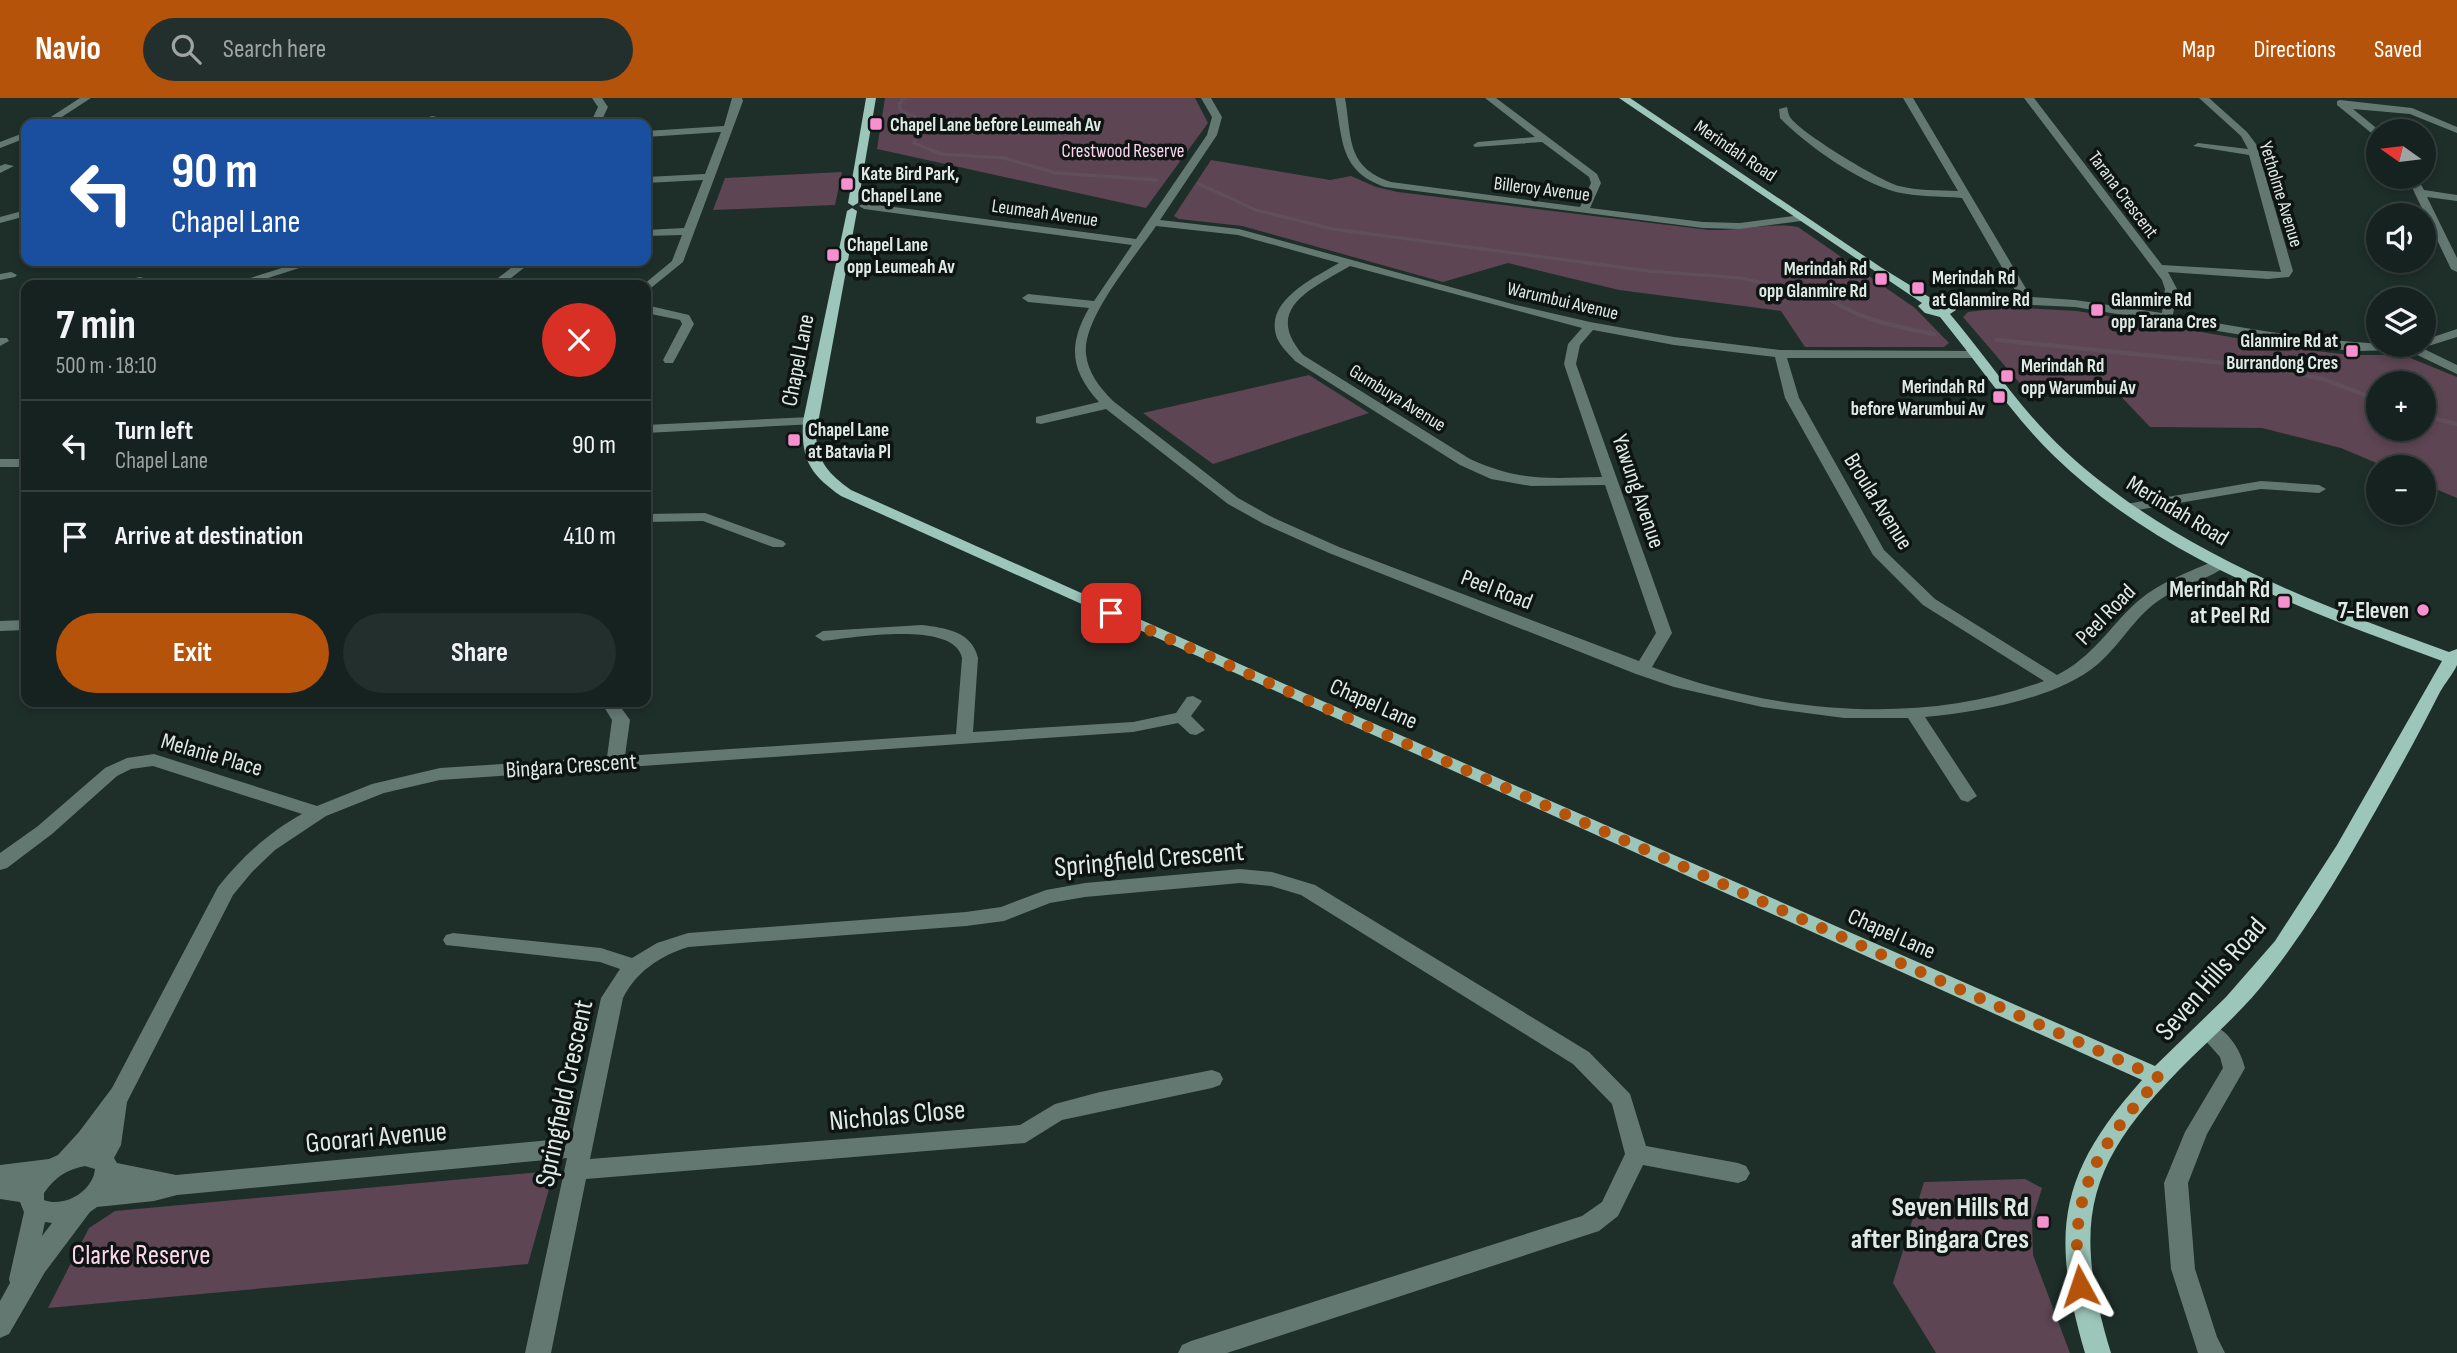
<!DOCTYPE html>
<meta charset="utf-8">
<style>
:root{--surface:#16221f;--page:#232f2c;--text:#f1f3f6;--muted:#9ea4a4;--line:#353f3d;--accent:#b45309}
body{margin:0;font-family:"Sofia Sans Condensed",sans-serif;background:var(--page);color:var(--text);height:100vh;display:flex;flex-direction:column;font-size:26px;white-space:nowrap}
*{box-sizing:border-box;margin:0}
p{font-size:23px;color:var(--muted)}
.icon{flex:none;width:38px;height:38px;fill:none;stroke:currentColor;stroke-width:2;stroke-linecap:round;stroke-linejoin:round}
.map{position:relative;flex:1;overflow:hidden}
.sheet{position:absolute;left:21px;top:182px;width:630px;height:427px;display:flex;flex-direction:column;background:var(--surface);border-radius:14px;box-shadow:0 4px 10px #0003,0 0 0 2px var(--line)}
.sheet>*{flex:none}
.top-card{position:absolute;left:21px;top:21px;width:630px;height:147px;border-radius:14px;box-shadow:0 4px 10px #0003,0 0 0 2px var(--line);background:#1a4fa0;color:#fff;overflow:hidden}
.needle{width:46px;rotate:284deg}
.buttons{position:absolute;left:2366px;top:21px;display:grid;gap:14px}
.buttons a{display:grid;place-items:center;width:70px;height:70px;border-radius:50%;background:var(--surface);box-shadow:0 4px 10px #0003,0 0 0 2px var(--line);font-size:35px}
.pin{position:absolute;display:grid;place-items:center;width:60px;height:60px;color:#fff;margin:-30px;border-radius:14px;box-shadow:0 4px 10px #0006}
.me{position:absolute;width:77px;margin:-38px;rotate:355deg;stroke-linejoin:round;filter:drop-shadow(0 0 5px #0008)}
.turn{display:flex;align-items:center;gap:24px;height:147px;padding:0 35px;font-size:32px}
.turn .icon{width:91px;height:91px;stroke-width:2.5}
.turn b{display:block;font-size:49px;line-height:60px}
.round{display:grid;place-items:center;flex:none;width:74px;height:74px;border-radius:37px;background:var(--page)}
.overview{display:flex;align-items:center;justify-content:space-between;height:119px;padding:0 35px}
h1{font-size:42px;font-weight:700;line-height:52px}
.primary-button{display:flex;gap:14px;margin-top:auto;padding:14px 35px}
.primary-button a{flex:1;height:80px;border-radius:42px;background:var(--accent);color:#fff;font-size:28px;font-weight:700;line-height:80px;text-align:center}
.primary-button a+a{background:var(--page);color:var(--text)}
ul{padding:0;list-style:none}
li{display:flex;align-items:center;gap:21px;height:91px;padding:0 35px;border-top:2px solid var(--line)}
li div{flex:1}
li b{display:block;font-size:26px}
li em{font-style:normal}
header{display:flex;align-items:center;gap:42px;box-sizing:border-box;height:98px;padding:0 35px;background:var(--accent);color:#fff}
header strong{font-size:33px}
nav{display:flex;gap:38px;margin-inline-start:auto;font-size:24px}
.search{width:490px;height:63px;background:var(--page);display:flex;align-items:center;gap:18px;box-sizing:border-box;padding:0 24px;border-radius:38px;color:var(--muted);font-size:26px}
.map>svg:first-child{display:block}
.green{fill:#5d4553;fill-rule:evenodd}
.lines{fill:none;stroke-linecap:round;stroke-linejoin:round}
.stream-far1{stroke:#604e5b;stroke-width:3.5}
.stream{stroke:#604e5b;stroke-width:4.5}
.minor{fill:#647872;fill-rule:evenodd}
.major{fill:#9cc6ba;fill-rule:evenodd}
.route{stroke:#b45309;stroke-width:12;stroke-dasharray:0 21.6}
.poi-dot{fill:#f790ce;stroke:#0d1412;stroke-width:2.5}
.labels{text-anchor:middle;stroke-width:7;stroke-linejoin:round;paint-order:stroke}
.far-poi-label{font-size:19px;font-weight:bold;fill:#dfe9e6;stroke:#0d1412;text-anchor:start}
.far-park-label{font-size:19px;fill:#fdd6ec;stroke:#0d1412}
.far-street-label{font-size:19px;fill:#dfe9e6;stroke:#0d1412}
.street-label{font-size:23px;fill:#dfe9e6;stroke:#0d1412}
.poi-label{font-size:23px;font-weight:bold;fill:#dfe9e6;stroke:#0d1412;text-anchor:end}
.near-street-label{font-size:28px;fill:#dfe9e6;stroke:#0d1412}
.near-poi-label{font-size:28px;font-weight:bold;fill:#dfe9e6;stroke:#0d1412;text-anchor:end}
.near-park-label{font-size:28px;fill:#fdd6ec;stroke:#0d1412}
</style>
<header>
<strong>Navio</strong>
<div class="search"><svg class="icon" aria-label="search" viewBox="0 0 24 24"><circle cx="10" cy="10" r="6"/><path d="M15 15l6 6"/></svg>Search here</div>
<nav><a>Map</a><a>Directions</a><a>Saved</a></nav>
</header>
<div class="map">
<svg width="2457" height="1255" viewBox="0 0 2457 1255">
<rect width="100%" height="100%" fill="#1e2e29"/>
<path class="green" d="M885 0H1195L1208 25 1146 110 877 51Z
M1211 62 1330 82 1351 78 1376 89 1398 94 1709 132C1737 133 1774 124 1798 129L1915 210 1949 245 1944 249H1805L1781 213 1619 192 1508 165 1443 184 1242 128 1179 121 1174 118Z
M842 74 835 107 713 112 725 80Z
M2008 209 2077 213 2307 252 2351 257H2403L2457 279V400L2424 386V369H2386L2341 350 2262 330 2150 329 2112 289H2023L1963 219 1968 214ZM2424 285V331H2378V285Z
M1309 277 1369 315 1213 366 1143 315Z
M540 1074 551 1084 528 1166 48 1210 89 1130 115 1113Z
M2025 1081 2042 1090 2032 1122 2033 1157 2070 1255H1936L1893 1185 1924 1084Z"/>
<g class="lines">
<path class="stream-far1" d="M904 0 899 6 901 13 921 21 914 45 941 56 1004 60 1056 75 1157 82
M1199 86 1256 112 1333 131 1649 173 1741 180 1828 200 1833 204"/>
<path class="stream" d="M1831 202C1861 222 1898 229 1934 236
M1997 242 2273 270 2326 282 2378 302
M2424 318 2457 326"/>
<path class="minor" d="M80 0H91L51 26H40Z
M592 0H602L608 9 600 26H590L598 9Z
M732 0H742L743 3 683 164 646 194V187H643L672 163 682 137 646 138V132L684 130 703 82 646 85V79L705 76 721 34 646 39V33L724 28Z
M1201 0H1211L1222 19 1217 37 1160 122 1239 131 1516 207 1590 224 1674 239 1780 252 1979 253 1981 256 1975 260H1787L1799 300 1884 452 1935 501 2057 577C2093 559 2110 528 2138 503 2160 484 2189 474 2216 462L2221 460 2229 465C2216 479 2177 489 2158 503 2134 520 2120 547 2098 566 2057 601 1978 614 1925 619L1977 698 1968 704 1961 702 1908 620H1844L1762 609 1674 589 1636 576 1329 455 1264 426 1228 406 1106 311 1041 326 1036 325V319L1099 304C1070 272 1068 247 1089 210L1028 204 1022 200 1028 196 1094 203 1132 147 864 111 859 108 864 105 1136 141 1207 37 1212 19ZM1156 128 1238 137 1339 165C1314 180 1263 203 1277 240 1281 249 1289 256 1295 263L1460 367 1491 381 1531 388 1605 387 1656 535 1639 563 1339 449 1274 420 1238 400 1113 303C1100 290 1088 275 1086 256 1082 220 1136 158 1156 128ZM1350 168 1582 230 1568 246 1564 266 1602 379C1549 380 1520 384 1470 361L1303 257C1262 210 1313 190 1350 168ZM1593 232 1674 247 1775 259 1785 300 1873 457 1923 507 2044 583C1920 629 1773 615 1652 569L1672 535 1576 266 1580 247Z
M1335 0H1345C1352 40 1346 69 1391 84L1580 109 1591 85 1589 79 1542 44 1475 49 1473 47 1478 44 1535 39 1485 0H1496L1597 76 1601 85 1590 110 1703 124 1740 125 1801 117 1806 120 1801 123 1740 131 1703 130 1385 89C1339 73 1343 42 1335 0Z
M1903 0H1913L2031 199 2075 202 2162 215 2165 191 2162 182 2024 0H2034L2162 167 2281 174 2249 57 2193 48 2198 45 2248 51 2241 38 2199 0H2209L2247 34 2256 46 2293 173 2289 179 2268 181 2168 174 2177 191 2173 217C2257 233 2339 247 2424 247V242L2457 231V239L2422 250 2457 267V276L2407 252 2355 253 2313 249 2075 209 2008 206 1944 212 1942 209 1948 205 2019 199 1962 100C1940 98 1917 99 1896 94 1859 84 1806 47 1780 20L1779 11 1787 9C1788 12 1788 16 1790 19 1799 34 1880 83 1899 88 1918 93 1938 92 1958 93Z
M2340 2 2412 10 2457 29V35L2410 16 2353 11 2380 33 2378 39 2375 38 2337 7V3Z
M432 18 468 26 429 23V19Z
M26 34V40L0 50V44Z
M5 66 14 68 0 75V68Z
M2407 79H2417L2424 92 2457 97V103L2427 99 2457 160V174L2451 171Z
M26 112V118L0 125V119Z
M304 163H321L246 187H228Z
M520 163H533L502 187H489Z
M11 174 17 177 15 179 0 182V176Z
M140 179 161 185 163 187 136 184V180Z
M646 207 689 217 694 226 673 265H665L663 262 682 226 680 222 646 215Z
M0 240H7L9 243 0 248Z
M810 319 815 320V326L646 335V327Z
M0 361H26V369H0Z
M2261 383 2319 387 2326 391 2319 395 2261 391 2126 414 2119 410 2126 406Z
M705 415 783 443 786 446 783 449H773L703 423 646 424V416Z
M26 522V532L0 533V523Z
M922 527C945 530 972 533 978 560L973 634 1133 624 1176 615 1187 599 1193 598 1202 603 1191 618 1205 632 1196 637 1190 636 1178 625 1133 634 440 682 384 695 326 718 275 752 252 774 233 797 127 1004 121 1047 114 1060 117 1065 176 1077 571 1040 601 900 620 871 600 864 446 847 443 842 446 837 453 835 601 850 632 860 657 845 688 835 966 814 1001 809 1046 792 1085 785 1240 771 1272 774 1315 787 1589 954 1630 996 1646 1048 1738 1065 1746 1068 1750 1075 1746 1082 1738 1085 1643 1067 1618 1118 1599 1133 1227 1255H1178L1182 1247 1191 1243 1582 1118 1602 1104 1625 1056 1612 1006 1573 966 1301 797 1271 788 1240 785 1085 799 1050 805 1004 823 966 828 688 849C660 858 636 874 623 900L590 1061 1020 1027 1055 1006 1100 994 1212 972 1220 975 1223 981 1220 987 1212 990 1062 1022 1025 1045 586 1081 551 1255H525L567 1060 177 1097 154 1103 97 1109 90 1114 45 1174 9 1236 0 1240V1203L10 1185 9 1181 24 1114 20 1104 0 1101V1067L49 1061 58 1057 79 1034 112 990 218 789C242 759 268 735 302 716L153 668 131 671 117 678 52 736 7 770 0 772V755L38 728 105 670 127 660 154 656 317 708 372 686 440 670 607 659 612 622 601 604H617L630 622 625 658 956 636 962 560C954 522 853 540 823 543L815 538 823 533ZM85 1068 95 1071C93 1093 65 1110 44 1102V1095C54 1080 67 1071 85 1068ZM45 1124 52 1125 42 1138Z
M2208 925C2228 931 2240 951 2245 970L2207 1036 2188 1085 2195 1171 2217 1239 2225 1255H2198L2171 1171 2164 1085 2185 1034 2223 970 2220 959 2197 933 2200 927Z"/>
<path class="major" d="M866 0H876L858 105 853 108 848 105Z
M1619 0H1630L1882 170 1934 202 1949 204 1956 212 1950 216C1989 262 2022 314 2066 354 2174 453 2314 505 2449 554L2457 551C2457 556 2457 563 2457 567 2453 576 2445 585 2440 594 2428 617 2416 641 2403 664 2362 737 2321 813 2269 879 2247 908 2218 934 2192 959 2091 1059 2068 1115 2111 1255H2085C2050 1135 2058 1076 2142 982L841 398C810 376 801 362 803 323L847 113 852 110 857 113 816 336C817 364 829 376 851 392L1318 601 2155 968 2226 899 2275 843 2337 747 2442 563C2307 513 2160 461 2054 358 2011 316 1978 265 1940 219L1925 215 1918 208 1922 205Z"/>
</g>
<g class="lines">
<path class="route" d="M1111 515 2160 980C2100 1044 2066 1097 2080 1188"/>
</g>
<g class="poi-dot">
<rect x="869" y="19" width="14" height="14" rx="3.5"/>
<rect x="840" y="79" width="14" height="14" rx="3.5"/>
<rect x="826" y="150" width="14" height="14" rx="3.5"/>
<rect x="1874" y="174" width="14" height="14" rx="3.5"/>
<rect x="1911" y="183" width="14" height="14" rx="3.5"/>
<rect x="2090" y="205" width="14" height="14" rx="3.5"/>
<rect x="2345" y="246" width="14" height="14" rx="3.5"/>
<rect x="2000" y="271" width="14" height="14" rx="3.5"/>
<rect x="1992" y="292" width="14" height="14" rx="3.5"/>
<rect x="787" y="335" width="14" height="14" rx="3.5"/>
<rect x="2277" y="497" width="14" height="14" rx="3.5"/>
<circle cx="2423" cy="512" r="7"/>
<rect x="2036" y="1117" width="14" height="14" rx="3.5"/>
</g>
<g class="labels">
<g class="far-poi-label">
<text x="890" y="33">Chapel Lane before Leumeah Av</text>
<text x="861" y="82">Kate Bird Park,<tspan x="861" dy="22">Chapel Lane</tspan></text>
<text x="847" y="153">Chapel Lane<tspan x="847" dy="22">opp Leumeah Av</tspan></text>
<text x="1867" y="177" text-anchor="end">Merindah Rd<tspan x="1867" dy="22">opp Glanmire Rd</tspan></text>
<text x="1932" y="186">Merindah Rd<tspan x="1932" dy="22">at Glanmire Rd</tspan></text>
<text x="2111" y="208">Glanmire Rd<tspan x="2111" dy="22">opp Tarana Cres</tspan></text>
<text x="2338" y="249" text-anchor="end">Glanmire Rd at<tspan x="2338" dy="22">Burrandong Cres</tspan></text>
<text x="2021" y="274">Merindah Rd<tspan x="2021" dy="22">opp Warumbui Av</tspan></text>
<text x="1985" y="295" text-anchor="end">Merindah Rd<tspan x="1985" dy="22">before Warumbui Av</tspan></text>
<text x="808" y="338">Chapel Lane<tspan x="808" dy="22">at Batavia Pl</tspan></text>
</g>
<g class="far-park-label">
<text x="1123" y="59">Crestwood Reserve</text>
</g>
<g class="far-street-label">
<text transform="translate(1736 52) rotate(34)" y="7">Merindah Road</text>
<text transform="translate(1542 90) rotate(7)" y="7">Billeroy Avenue</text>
<text transform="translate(2124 96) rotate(53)" y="7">Tarana Crescent</text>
<text transform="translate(2282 96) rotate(73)" y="7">Yetholme Avenue</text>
<text transform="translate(1045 114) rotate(8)" y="7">Leumeah Avenue</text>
<text transform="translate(1563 202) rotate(13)" y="7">Warumbui Avenue</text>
<text transform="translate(1398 299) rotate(32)" y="7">Gumbuya Avenue</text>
</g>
<g class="street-label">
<text transform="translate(797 262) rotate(-79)" y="8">Chapel Lane</text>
<text transform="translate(1639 393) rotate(71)" y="8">Yawung Avenue</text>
<text transform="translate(1879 403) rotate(58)" y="8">Broula Avenue</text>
<text transform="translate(2178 412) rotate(31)" y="8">Merindah Road</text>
<text transform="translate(1497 491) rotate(21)" y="8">Peel Road</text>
<text transform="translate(2105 516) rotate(-46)" y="8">Peel Road</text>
<text transform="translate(1374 605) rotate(24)" y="8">Chapel Lane</text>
<text transform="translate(212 656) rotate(16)" y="8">Melanie Place</text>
<text transform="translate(571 667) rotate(-4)" y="8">Bingara Crescent</text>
<text transform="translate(1892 835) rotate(24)" y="8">Chapel Lane</text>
</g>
<g class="poi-label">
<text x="2270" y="499">Merindah Rd<tspan x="2270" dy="26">at Peel Rd</tspan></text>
<text x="2409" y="520">7-Eleven</text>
</g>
<g class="near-street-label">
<text transform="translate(1149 760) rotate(-5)" y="10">Springfield Crescent</text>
<text transform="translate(2210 880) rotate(-49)" y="10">Seven Hills Road</text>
<text transform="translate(563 995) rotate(-78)" y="10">Springfield Crescent</text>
<text transform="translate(897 1016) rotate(-5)" y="10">Nicholas Close</text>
<text transform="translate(376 1038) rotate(-5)" y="10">Goorari Avenue</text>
</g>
<g class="near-poi-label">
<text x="2029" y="1118">Seven Hills Rd<tspan x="2029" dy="32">after Bingara Cres</tspan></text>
</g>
<g class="near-park-label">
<text x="141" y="1166">Clarke Reserve</text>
</g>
</g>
</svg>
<div class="buttons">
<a><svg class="needle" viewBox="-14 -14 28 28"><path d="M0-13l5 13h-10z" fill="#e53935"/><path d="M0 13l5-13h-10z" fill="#9ea4a4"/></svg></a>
<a><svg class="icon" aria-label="sound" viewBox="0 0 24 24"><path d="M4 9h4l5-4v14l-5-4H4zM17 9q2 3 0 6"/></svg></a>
<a><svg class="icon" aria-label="layers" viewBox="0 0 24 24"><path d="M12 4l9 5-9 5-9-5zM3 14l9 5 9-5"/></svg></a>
<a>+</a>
<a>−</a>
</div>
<div class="pin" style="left:1111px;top:515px;background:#d93025"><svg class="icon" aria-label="arrive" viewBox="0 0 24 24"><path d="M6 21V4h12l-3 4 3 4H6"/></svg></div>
<svg class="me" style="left:2080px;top:1188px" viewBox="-20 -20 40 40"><path d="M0-17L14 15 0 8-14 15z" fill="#b45309" stroke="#fff" stroke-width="4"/></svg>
<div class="top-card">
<div class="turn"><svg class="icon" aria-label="left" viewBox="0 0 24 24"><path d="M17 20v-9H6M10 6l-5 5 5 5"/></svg><div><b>90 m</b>Chapel Lane</div></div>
</div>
<section class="sheet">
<div class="overview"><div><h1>7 min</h1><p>500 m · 18:10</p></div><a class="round" style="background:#d93025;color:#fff"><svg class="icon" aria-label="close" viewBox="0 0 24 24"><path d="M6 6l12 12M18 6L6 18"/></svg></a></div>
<ul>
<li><svg class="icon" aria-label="left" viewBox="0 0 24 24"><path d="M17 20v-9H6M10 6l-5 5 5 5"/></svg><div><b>Turn left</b><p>Chapel Lane</p></div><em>90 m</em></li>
<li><svg class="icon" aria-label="arrive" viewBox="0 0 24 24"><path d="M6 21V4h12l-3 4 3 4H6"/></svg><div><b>Arrive at destination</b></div><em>410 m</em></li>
</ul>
<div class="primary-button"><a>Exit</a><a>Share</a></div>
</section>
</div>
